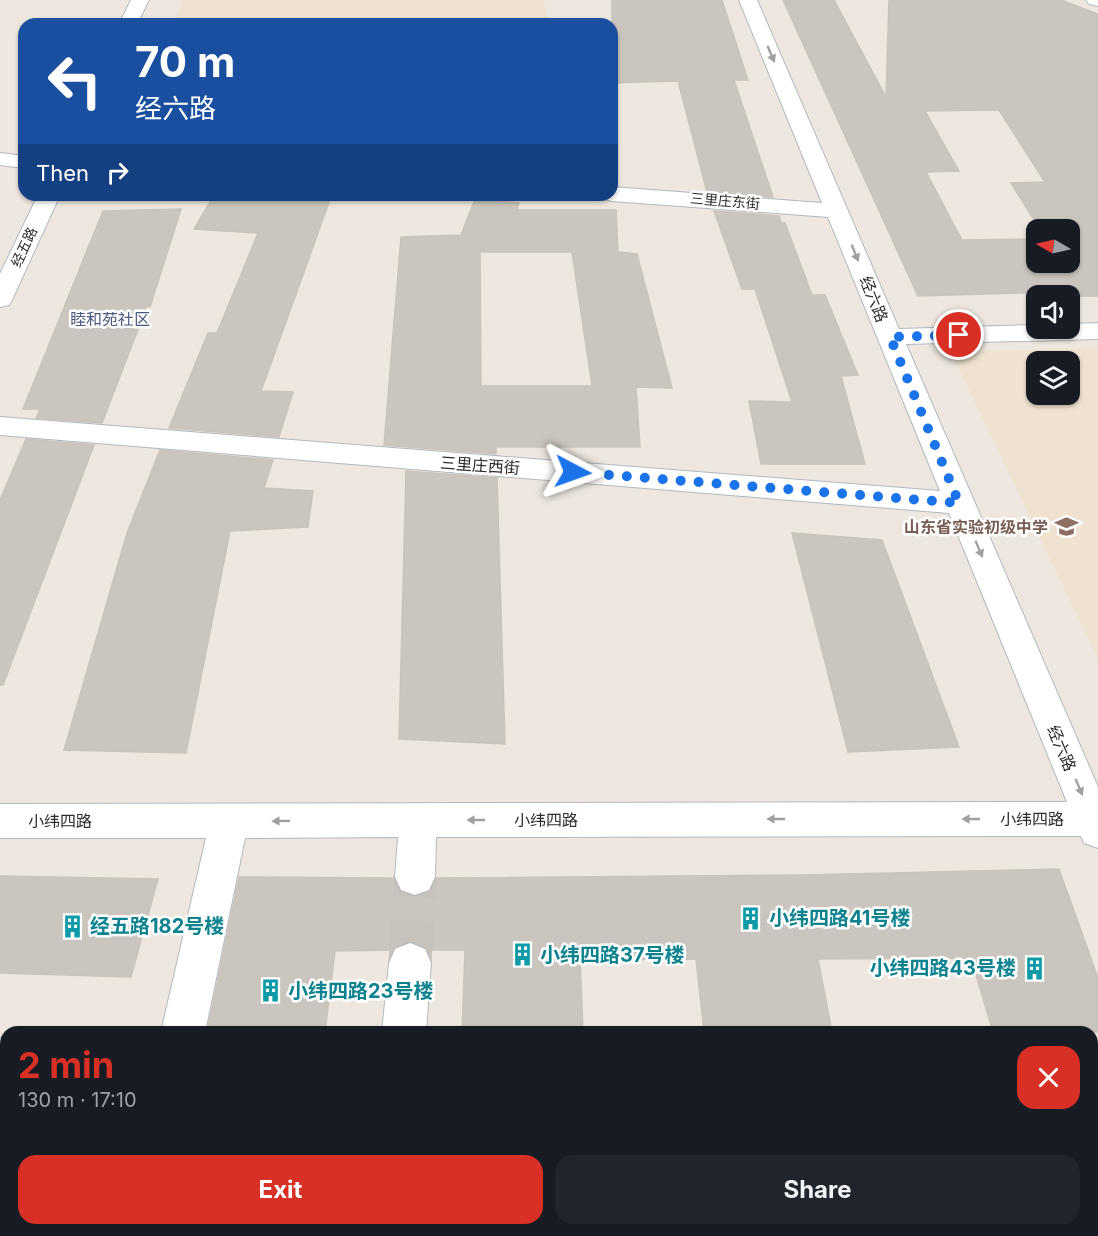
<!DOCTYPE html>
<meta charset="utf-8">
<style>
:root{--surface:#171b24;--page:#20242c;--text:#f1f3f6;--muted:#9ea1a6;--accent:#d93025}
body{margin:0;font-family:Inter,"Noto Sans SC",sans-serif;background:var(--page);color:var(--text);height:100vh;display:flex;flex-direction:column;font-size:22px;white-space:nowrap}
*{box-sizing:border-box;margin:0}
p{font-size:20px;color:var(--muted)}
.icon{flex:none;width:33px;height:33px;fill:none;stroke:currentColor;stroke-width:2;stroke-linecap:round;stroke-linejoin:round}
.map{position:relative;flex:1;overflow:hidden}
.panel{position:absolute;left:0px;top:1026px;width:1098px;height:210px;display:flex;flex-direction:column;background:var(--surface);border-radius:18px 18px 0 0;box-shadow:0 2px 4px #0004}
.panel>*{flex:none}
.guide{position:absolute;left:18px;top:18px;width:600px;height:183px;border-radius:18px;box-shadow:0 2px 4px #0004;background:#1a4fa0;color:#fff;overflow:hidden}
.needle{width:39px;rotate:279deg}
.fabs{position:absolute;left:1026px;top:219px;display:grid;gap:12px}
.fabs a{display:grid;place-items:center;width:54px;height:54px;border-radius:12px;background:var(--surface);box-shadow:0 2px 4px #0004;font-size:30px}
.pin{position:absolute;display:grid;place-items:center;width:51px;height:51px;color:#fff;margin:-26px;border:3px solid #fff;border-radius:50%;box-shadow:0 2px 6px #0007}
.me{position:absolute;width:66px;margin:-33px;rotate:94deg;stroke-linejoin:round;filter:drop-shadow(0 0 4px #0008)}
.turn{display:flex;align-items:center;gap:21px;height:126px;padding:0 18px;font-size:27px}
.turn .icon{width:78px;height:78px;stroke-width:2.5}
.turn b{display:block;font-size:42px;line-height:51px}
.then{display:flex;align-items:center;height:57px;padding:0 18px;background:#0003;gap:12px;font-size:22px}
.round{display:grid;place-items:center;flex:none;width:63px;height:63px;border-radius:18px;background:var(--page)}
.headline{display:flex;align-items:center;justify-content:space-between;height:102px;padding:0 18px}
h1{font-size:36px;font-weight:700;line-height:45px;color:var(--accent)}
.cta{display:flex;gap:12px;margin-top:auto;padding:12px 18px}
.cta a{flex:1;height:69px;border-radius:18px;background:var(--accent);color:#fff;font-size:24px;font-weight:700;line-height:69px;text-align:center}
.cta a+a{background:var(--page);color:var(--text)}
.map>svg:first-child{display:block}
.education{fill:#efe2d0;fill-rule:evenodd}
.plaza{fill:#dedad7}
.building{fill:#cac5be;stroke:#cac3b9;stroke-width:1.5;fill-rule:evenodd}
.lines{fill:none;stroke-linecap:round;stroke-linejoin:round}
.minor-tunnel{stroke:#c7c2bc;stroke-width:43;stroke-dasharray:43 22;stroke-linecap:butt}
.minor-casing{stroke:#b3b7c0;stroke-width:2}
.minor{fill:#fff;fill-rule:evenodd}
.oneway{fill:#a0a0a0}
.route{stroke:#1a73e8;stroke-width:10;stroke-dasharray:0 18}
.labels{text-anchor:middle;stroke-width:5;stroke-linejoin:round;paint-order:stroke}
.far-street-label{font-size:14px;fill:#2d2d2d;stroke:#fff}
.street-label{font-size:16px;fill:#2d2d2d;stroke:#fff}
.far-quarter-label{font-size:16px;fill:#4d5a7f;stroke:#fff}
.education-label{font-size:16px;font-weight:bold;fill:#785e54;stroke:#fff;text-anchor:end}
.near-culture-label{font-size:20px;font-weight:bold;fill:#0d838f;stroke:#fff;text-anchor:start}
</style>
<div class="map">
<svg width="1098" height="1236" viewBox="0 0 1098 1236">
<rect width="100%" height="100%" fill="#eee7e0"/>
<path class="education" d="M183 0H543L549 24 174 22Z
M1098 348V659L951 352ZM1036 362H1070V394H1036Z"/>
<path class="plaza" d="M892 1230H1013L1015 1236H893Z"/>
<path class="building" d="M612 0H722L748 80H734L773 197 707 192 678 81 612 83Z
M783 0H834L886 97 889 0H1061L1098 14V296H1055L1054 292 918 296ZM999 110 1045 182 1011 183 1040 230H1070V262H1036V239L962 240 926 172 959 171 925 111Z
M214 195 331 197 261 391 293 392 279 437 169 428 208 333H217L258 233 194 229Z
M475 199 519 203 517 210H616L618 252 637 254 672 388 636 387 640 447H496V454L384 445 401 237 461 235ZM480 252H572L592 386H481Z
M181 209 150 307 147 306 102 423 36 418 40 409H23L103 211Z
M714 211 779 216 781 223H785L812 295H825L858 375 841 376 865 464H761L749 401 792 402 755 289H742Z
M26 439 94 445 3 685H0V500Z
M160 450 273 460 264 488 313 491 308 527 230 531 186 753 64 750 127 533Z
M406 471 497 478 505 744 399 739Z
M792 533 882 540 959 747 848 752Z
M1059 869 1098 978V1032H993L971 958 818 959 832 1032H704L696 959 580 960 583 1032H462L465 950H428L411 941 394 947 392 950 335 951 325 1032H207L239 877 393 878 400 892 416 897 430 892 437 878 804 875Z
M0 876 158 879 131 977 0 973Z"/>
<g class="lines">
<path class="minor-tunnel" d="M410 963 415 877
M1092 1094H1098"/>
<defs>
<path id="minor" d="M131 0H149L137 24H119Z
M739 0H757L899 329 1036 325V328H1070V324L1098 323V339L906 344 1098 787V848L1084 843 1081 836 436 837 435 877 429 890 415 895 401 890 395 877 398 837 245 838 205 1032H161L206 838H0V804L1067 802 949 513 0 435V417L940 491 828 217 612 201 604 199 602 195H612V187L822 203Z
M1086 0H1098V6L1089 4Z
M0 153 24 156V168L0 165Z
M38 195H60L12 300 9 305 0 307V274Z
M410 943 425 949 431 963 426 1032H382L389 963 395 949Z
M0 1038 6 1039V1083L0 1082Z
M117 1230H165L163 1236H115Z
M367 1230H415V1236H367Z"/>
</defs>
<use href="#minor" class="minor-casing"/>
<use href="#minor" class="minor"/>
</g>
<defs><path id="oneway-solid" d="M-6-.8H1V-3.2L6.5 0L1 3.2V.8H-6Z" transform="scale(1.5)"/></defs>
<g class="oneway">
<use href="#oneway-solid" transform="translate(771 54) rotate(67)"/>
<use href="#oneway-solid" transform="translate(855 253) rotate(68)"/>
<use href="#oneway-solid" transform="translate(979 549) rotate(67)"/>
<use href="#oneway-solid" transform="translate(1079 787) rotate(67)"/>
<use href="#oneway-solid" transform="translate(776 819) rotate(180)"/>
<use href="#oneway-solid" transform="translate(971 819) rotate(180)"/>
<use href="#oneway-solid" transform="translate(476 820) rotate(180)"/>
<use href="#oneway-solid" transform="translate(281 821) rotate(179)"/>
</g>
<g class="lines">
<path class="route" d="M573 472 959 503 890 337 959 335"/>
</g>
<defs>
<symbol id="school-bare" viewBox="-9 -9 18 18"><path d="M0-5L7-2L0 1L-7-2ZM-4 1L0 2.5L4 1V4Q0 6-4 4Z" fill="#8d6e63" stroke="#fff" stroke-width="2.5" paint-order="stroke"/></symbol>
<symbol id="building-bare" viewBox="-9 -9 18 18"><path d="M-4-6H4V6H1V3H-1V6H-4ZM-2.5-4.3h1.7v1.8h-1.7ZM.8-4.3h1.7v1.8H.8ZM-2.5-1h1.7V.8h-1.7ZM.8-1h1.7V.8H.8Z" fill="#0f9aa8" stroke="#fff" stroke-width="2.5" paint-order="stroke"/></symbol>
</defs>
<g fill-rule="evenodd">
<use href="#school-bare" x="1050" y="510" width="33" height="33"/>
<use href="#building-bare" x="734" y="902" width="33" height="33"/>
<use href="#building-bare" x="56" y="910" width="33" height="33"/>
<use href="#building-bare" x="506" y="938" width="33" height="33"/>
<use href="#building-bare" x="1018" y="952" width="33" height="33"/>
<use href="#building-bare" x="254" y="974" width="33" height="33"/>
</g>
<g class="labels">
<g class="far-street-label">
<text transform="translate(725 201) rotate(5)" y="5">三里庄东街</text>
<text transform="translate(24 247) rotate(-65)" y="5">经五路</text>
</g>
<g class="street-label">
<text transform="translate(874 299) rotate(68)" y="6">经六路</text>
<text transform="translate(480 465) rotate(4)" y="6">三里庄西街</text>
<text transform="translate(1062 748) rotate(67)" y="6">经六路</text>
<text x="1032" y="825">小纬四路</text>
<text x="546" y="826">小纬四路</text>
<text x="60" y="827">小纬四路</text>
</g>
<g class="far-quarter-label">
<text x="110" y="325">睦和苑社区</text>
</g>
<g class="education-label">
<text x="1048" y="533">山东省实验初级中学</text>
</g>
<g class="near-culture-label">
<text x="769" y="925">小纬四路41号楼</text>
<text x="90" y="933">经五路182号楼</text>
<text x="540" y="962">小纬四路37号楼</text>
<text x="1016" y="975" text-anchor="end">小纬四路43号楼</text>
<text x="288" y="998">小纬四路23号楼</text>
</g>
</g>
</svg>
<div class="fabs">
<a><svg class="needle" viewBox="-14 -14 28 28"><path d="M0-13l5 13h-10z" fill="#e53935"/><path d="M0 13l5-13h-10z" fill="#9ea1a6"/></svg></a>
<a><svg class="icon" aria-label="sound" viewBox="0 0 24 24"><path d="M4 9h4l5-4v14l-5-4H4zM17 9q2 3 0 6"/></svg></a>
<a><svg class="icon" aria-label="layers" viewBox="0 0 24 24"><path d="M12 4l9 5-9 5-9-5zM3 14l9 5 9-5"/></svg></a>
</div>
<div class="pin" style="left:959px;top:335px;background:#d93025"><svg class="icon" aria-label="arrive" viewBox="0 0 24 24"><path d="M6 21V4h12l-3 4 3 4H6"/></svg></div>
<svg class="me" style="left:573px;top:472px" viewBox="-20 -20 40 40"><path d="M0-17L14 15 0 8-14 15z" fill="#1a73e8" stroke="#fff" stroke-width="4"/></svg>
<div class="guide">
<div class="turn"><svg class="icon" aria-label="left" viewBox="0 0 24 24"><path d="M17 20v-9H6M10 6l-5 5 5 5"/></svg><div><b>70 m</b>经六路</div></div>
<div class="then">Then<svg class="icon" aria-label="right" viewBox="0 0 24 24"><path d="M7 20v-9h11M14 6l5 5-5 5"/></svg></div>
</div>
<section class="panel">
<div class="headline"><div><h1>2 min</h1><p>130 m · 17:10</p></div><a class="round" style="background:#d93025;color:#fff"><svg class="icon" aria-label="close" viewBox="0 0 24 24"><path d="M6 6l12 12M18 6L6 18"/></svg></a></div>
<div class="cta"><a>Exit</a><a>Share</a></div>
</section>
</div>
